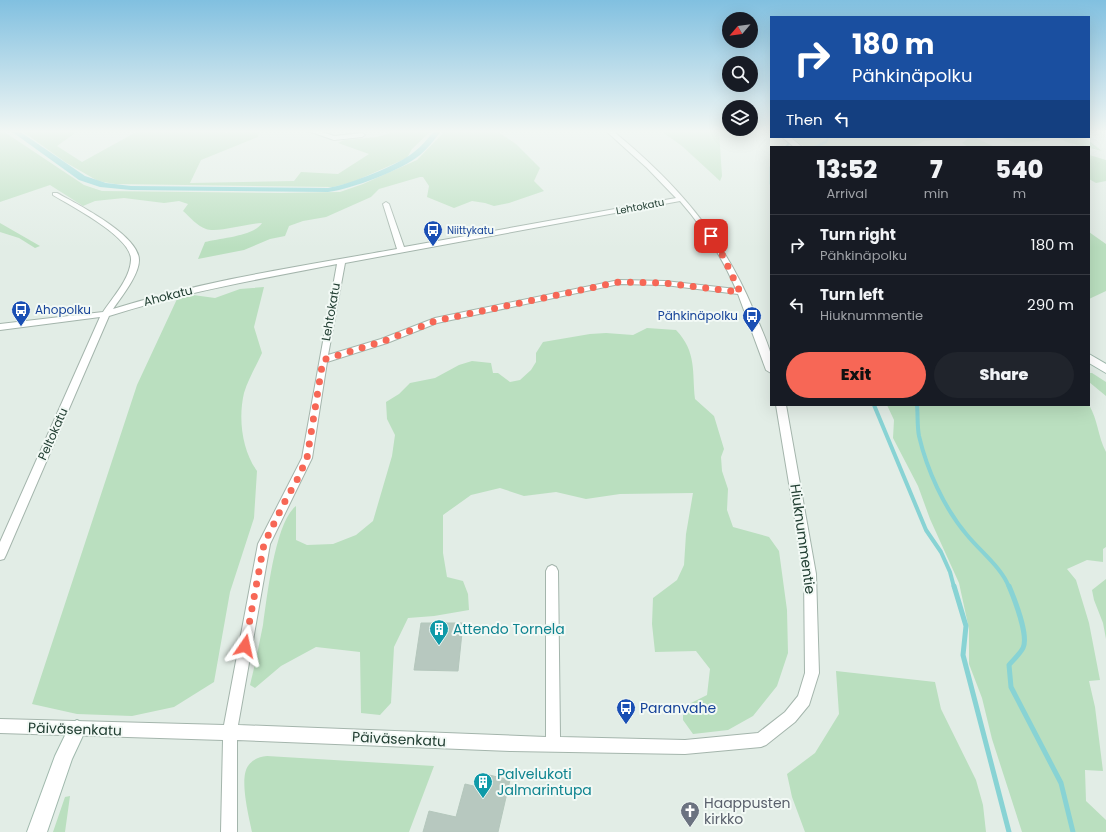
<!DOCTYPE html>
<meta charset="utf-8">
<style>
:root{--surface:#171b24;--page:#20242c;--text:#f1f3f6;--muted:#9ea1a6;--line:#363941;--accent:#f76756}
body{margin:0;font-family:Poppins,sans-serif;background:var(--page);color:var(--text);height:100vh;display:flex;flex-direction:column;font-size:15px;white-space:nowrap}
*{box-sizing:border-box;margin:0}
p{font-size:13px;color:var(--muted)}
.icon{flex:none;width:22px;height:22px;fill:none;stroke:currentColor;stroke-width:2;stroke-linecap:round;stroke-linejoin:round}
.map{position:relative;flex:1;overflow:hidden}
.panel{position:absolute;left:770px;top:146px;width:320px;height:260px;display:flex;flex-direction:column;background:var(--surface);border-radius:0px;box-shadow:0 4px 16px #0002}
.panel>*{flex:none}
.banner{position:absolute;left:770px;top:16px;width:320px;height:122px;border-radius:0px;box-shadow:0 4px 16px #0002;background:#1a4fa0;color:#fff;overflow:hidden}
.needle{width:26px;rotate:241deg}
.fabs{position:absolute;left:722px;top:12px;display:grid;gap:8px}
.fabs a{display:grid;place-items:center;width:36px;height:36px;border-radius:50%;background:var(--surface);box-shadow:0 4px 16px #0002;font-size:20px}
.pin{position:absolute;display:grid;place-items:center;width:34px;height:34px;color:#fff;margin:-17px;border-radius:8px;box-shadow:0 2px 6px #0006}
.me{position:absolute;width:44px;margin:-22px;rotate:11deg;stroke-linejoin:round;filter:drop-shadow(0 0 3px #0008)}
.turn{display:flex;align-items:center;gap:14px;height:84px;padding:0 16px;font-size:18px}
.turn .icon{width:52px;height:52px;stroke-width:2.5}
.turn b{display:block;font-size:28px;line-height:34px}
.then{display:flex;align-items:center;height:38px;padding:0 16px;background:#0003;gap:8px;font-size:15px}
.eta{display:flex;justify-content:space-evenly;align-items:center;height:68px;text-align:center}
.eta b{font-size:24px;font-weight:800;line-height:28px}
.button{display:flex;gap:8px;margin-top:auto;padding:8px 16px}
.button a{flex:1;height:46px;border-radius:24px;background:var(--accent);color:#111;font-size:16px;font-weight:800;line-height:46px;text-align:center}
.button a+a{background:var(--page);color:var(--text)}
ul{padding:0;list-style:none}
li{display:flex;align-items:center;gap:12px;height:60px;padding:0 16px;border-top:1px solid var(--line)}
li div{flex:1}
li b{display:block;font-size:15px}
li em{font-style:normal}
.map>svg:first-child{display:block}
.green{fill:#badfbf}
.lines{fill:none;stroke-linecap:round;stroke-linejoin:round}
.stream-far2{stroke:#88d3d4;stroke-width:2.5}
.stream-far1{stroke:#88d3d4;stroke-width:4}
.stream{stroke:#88d3d4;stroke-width:5}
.canal{fill:#88d3d4;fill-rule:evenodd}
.building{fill:#b7c8bf;stroke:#b4c7bc}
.street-casing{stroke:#a4b5ac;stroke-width:2}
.secondary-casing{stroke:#a0b9ad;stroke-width:2}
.street{fill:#fff;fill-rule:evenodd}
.secondary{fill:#fff;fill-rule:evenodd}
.route{stroke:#f76756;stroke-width:7;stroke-dasharray:0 12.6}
.labels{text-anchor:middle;stroke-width:4;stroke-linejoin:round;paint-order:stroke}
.far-street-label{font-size:10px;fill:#213e32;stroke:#f2f9f5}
.far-transit-label{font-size:10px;fill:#164399;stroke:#f2f9f5;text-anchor:start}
.street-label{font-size:12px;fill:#213e32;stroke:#f2f9f5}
.transit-label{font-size:12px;fill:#164399;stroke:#f2f9f5;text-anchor:start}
.near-street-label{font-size:14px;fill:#213e32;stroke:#f2f9f5}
.near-culture-label{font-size:14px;fill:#0d838f;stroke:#f2f9f5;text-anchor:start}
.near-transit-label{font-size:14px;fill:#164399;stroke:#f2f9f5;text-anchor:start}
.near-worship-label{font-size:14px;fill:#5b616d;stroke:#f2f9f5;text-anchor:start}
</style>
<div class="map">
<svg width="1106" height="832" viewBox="0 0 1106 832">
<rect width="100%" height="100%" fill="#e2ede6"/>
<path class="green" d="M0 131H3L84 185 102 191 280 193 340 192 363 184 417 160 445 131H497L516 144 540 168 534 181 544 191 509 203 494 206 485 203 472 201 454 208 427 197 429 186 423 177H420L379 189 371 197 326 217 303 221 289 226 285 236 270 239 244 250 198 259 205 242C221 238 254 236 262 223 248 223 218 233 206 229 197 226 190 217 183 211L188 204 179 201 164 203 124 198 95 201 83 206 50 185 0 202Z
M22 131H78L57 146 82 162 138 131H226V133L259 131 258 137 201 160 190 183 294 181 301 172 338 174 369 154 338 143 344 140 377 137 398 131H431L412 149 407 158 353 182 333 187 115 184 98 181 65 162Z
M661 131H719L722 176 720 181 682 146Z
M792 137H955L924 141 919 144 903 147H805Z
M999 137H1039L1040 141 1016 143Z
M1057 137H1084L1102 151 1066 142Z
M976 138 993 146 1015 147H968L962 143 967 139Z
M1089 155 1106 160V181L1096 183 1089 179 1090 172Z
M0 223 40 246 35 248 19 238 0 232Z
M1089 232 1106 244V291L1089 299Z
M264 287 254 327 262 353C256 366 248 380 244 393 238 419 242 450 257 471L254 518 230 592 214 682 174 707 132 716 77 714 32 704 137 385 177 299 193 295 215 298 240 289Z
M647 328 676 330C697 352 692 372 695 399L714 416 724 449 721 457 722 471 728 489 727 510 733 527 769 537 779 551 787 610 788 653 777 686 753 716 728 730 693 734 683 720V707L707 695 710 669 696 651 655 652 652 624 653 598 677 580 684 565 686 534 693 493 620 494 586 499 556 492 524 496 500 488 471 495 443 515V553L447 577 463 581 468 594 469 610 434 616 408 618 394 647 391 703 380 715 361 713 360 652 316 647 281 666 255 688 250 685C255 665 259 645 263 625 267 598 275 522 296 506V540L307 545 333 544 356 535 373 521 392 456 395 435 387 419 386 402 399 394 410 383 435 378 459 365 472 361 491 363 493 373H498L510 382 520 380 531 370 536 362V353L543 342 590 334 606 333 633 335Z
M1089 373H1092L1106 382V396L1089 382Z
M887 405H1089C1098 420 1098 437 1106 452V547L1103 549V562L1087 560 1067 569 1076 580 1089 623 1100 680 1089 681 1095 707 1103 771 1085 770 1086 801 1106 820V832H1022L992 739 982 698 969 664V629L959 583 930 519 918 486 893 438 894 420Z
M1106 579V639L1103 623 1094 600 1092 590Z
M836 671 935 682 941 709 976 780 983 805 986 832H805L792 797 787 774 815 753 839 714Z
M267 756 434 766 409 832H252C249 817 239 779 248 766 253 759 259 757 267 756Z
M70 796 65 832H53L65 797Z"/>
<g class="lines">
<path class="stream-far2" d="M786 147 794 137
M815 147 826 142 828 137
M771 167V184"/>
<path class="stream-far1" d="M874 405 926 530 941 552 950 572 954 587
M917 405C918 415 917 426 919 436 927 470 944 508 967 535 981 552 1001 567 1009 587"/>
<path class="stream" d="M954 586 966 626 963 655 1009 832
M1009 586C1014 598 1029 636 1023 648 1020 654 1013 660 1009 665L1011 687 1061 783 1073 832"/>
<path class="canal" d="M11 131H19L85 176 106 183 131 186 328 188C350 184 397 166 414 152 422 146 428 138 434 131H441C435 139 428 148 420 155 402 170 352 189 328 192L131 190 100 187 79 180Z"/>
</g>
<path class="building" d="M421 623H463L458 671 414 670Z
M481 773 510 780 498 832H423L429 811 456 817 465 784 478 787Z"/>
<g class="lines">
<defs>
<path id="street" d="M308 131H319L334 136 362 133 365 135 362 137 334 140Z
M606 131H613C675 182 722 235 753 309 759 324 767 340 771 355 772 361 771 367 771 373L766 370 738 294 665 285 619 284 437 323 387 343 327 362 312 458 270 544 238 725 546 737V571L548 567 552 565 556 567 558 571 560 737 685 740 758 733 785 712 798 696 805 673 804 574 776 405H786L816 574 819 673 809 705 795 722 766 745 761 747 685 754 511 751 237 740V832H221L223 740 0 733V719L224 725 258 544 302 458 337 264C260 279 184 292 109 316L6 555 4 559 0 560V542L100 317 0 330V324L103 312C113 297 130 279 131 260 132 237 71 206 53 195V193H57C77 204 139 235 139 260 139 275 122 296 113 309 206 280 302 266 397 249L383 204 386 202 389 204 404 247 676 198 647 168ZM680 201C703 227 722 257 736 289L665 281 619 280 435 318 381 339 328 355 345 263Z"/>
<path id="secondary" d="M782 137H790L802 147H794Z
M1089 354 1106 364V373L1089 363Z
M77 720 83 723 86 729 72 759 47 832H27L55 756 71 723Z"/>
</defs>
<use href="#street" class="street-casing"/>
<use href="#secondary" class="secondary-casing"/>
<use href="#street" class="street"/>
<use href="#secondary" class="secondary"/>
</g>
<linearGradient id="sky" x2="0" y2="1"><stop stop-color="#81c0e0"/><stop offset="0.53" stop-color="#f2f7f4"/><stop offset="1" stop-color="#f2f7f4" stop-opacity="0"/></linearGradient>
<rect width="1106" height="248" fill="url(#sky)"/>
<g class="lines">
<path class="route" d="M245 646 264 544 284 503 298 478 307 458 323 360 384 341 435 321 619 282 663 283 740 292 723 256 711 236"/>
</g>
<defs>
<symbol id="bus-pin" viewBox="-11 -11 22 30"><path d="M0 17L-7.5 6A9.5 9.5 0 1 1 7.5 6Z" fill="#1a4fb4" stroke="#f2f9f5"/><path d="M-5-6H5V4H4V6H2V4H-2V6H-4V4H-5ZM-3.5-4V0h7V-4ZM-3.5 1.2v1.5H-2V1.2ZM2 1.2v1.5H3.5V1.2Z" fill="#fff"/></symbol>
<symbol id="building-pin" viewBox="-11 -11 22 30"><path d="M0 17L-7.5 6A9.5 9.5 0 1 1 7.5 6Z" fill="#0f9aa8" stroke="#f2f9f5"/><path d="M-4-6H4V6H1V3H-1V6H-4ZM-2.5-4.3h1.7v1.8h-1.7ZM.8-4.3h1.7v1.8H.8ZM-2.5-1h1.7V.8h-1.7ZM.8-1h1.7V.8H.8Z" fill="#fff"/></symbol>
<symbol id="church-pin" viewBox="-11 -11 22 30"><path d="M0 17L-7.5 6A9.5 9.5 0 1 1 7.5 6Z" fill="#6b7280" stroke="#f2f9f5"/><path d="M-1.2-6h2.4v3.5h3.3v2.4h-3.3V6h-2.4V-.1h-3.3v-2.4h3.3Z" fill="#fff"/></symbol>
</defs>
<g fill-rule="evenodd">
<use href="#bus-pin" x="422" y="219" width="22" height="30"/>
<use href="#bus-pin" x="10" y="299" width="22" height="30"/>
<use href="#bus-pin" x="741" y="305" width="22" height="30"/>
<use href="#building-pin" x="428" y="618" width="22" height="30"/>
<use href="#bus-pin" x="615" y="697" width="22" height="30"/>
<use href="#building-pin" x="472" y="771" width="22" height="30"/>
<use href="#church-pin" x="679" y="800" width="22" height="30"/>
</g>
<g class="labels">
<g class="far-street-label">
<text transform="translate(640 206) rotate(-11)" y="4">Lehtokatu</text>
</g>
<g class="far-transit-label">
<text x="447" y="234">Niittykatu</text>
</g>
<g class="street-label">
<text transform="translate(168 296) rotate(-14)" y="4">Ahokatu</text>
<text transform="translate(331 312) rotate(-80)" y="4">Lehtokatu</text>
<text transform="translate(53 434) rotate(-66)" y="4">Peltokatu</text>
</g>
<g class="transit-label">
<text x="35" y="314">Ahopolku</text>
<text x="738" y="320" text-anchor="end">Pähkinäpolku</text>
</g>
<g class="near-street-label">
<text transform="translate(803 539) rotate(82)" y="5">Hiuknummentie</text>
<text transform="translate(75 729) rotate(2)" y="5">Päiväsenkatu</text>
<text transform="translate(399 739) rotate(3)" y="5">Päiväsenkatu</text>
</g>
<g class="near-culture-label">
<text x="453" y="634">Attendo Tornela</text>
<text x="497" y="779">Palvelukoti<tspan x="497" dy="16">Jalmarintupa</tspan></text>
</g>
<g class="near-transit-label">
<text x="640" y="713">Paranvahe</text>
</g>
<g class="near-worship-label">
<text x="704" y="808">Haappusten<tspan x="704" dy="16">kirkko</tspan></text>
</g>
</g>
</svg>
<div class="fabs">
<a><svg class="needle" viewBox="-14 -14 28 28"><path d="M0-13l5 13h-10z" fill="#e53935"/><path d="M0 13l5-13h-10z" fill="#9ea1a6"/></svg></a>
<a><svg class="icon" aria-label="search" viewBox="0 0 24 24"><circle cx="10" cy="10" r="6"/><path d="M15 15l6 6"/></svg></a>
<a><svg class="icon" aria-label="layers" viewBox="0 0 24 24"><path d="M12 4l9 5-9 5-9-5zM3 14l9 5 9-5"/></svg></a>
</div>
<div class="pin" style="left:711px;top:236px;background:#d93025"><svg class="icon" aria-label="arrive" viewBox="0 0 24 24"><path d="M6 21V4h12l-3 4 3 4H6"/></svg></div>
<svg class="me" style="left:245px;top:646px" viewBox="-20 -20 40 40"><path d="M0-17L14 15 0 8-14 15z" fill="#f76756" stroke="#fff" stroke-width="4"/></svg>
<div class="banner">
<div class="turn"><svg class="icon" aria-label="right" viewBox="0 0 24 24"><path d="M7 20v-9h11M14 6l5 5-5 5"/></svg><div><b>180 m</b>Pähkinäpolku</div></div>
<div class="then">Then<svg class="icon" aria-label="left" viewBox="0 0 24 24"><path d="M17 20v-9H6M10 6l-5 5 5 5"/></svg></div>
</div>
<section class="panel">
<div class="eta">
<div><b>13:52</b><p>Arrival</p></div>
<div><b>7</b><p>min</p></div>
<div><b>540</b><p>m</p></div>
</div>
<ul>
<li><svg class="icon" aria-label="right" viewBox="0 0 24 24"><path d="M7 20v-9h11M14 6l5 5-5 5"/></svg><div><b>Turn right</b><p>Pähkinäpolku</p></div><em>180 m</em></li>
<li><svg class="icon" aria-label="left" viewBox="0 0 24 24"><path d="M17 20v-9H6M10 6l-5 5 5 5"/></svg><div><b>Turn left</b><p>Hiuknummentie</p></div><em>290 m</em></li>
</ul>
<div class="button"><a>Exit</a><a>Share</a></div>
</section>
</div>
